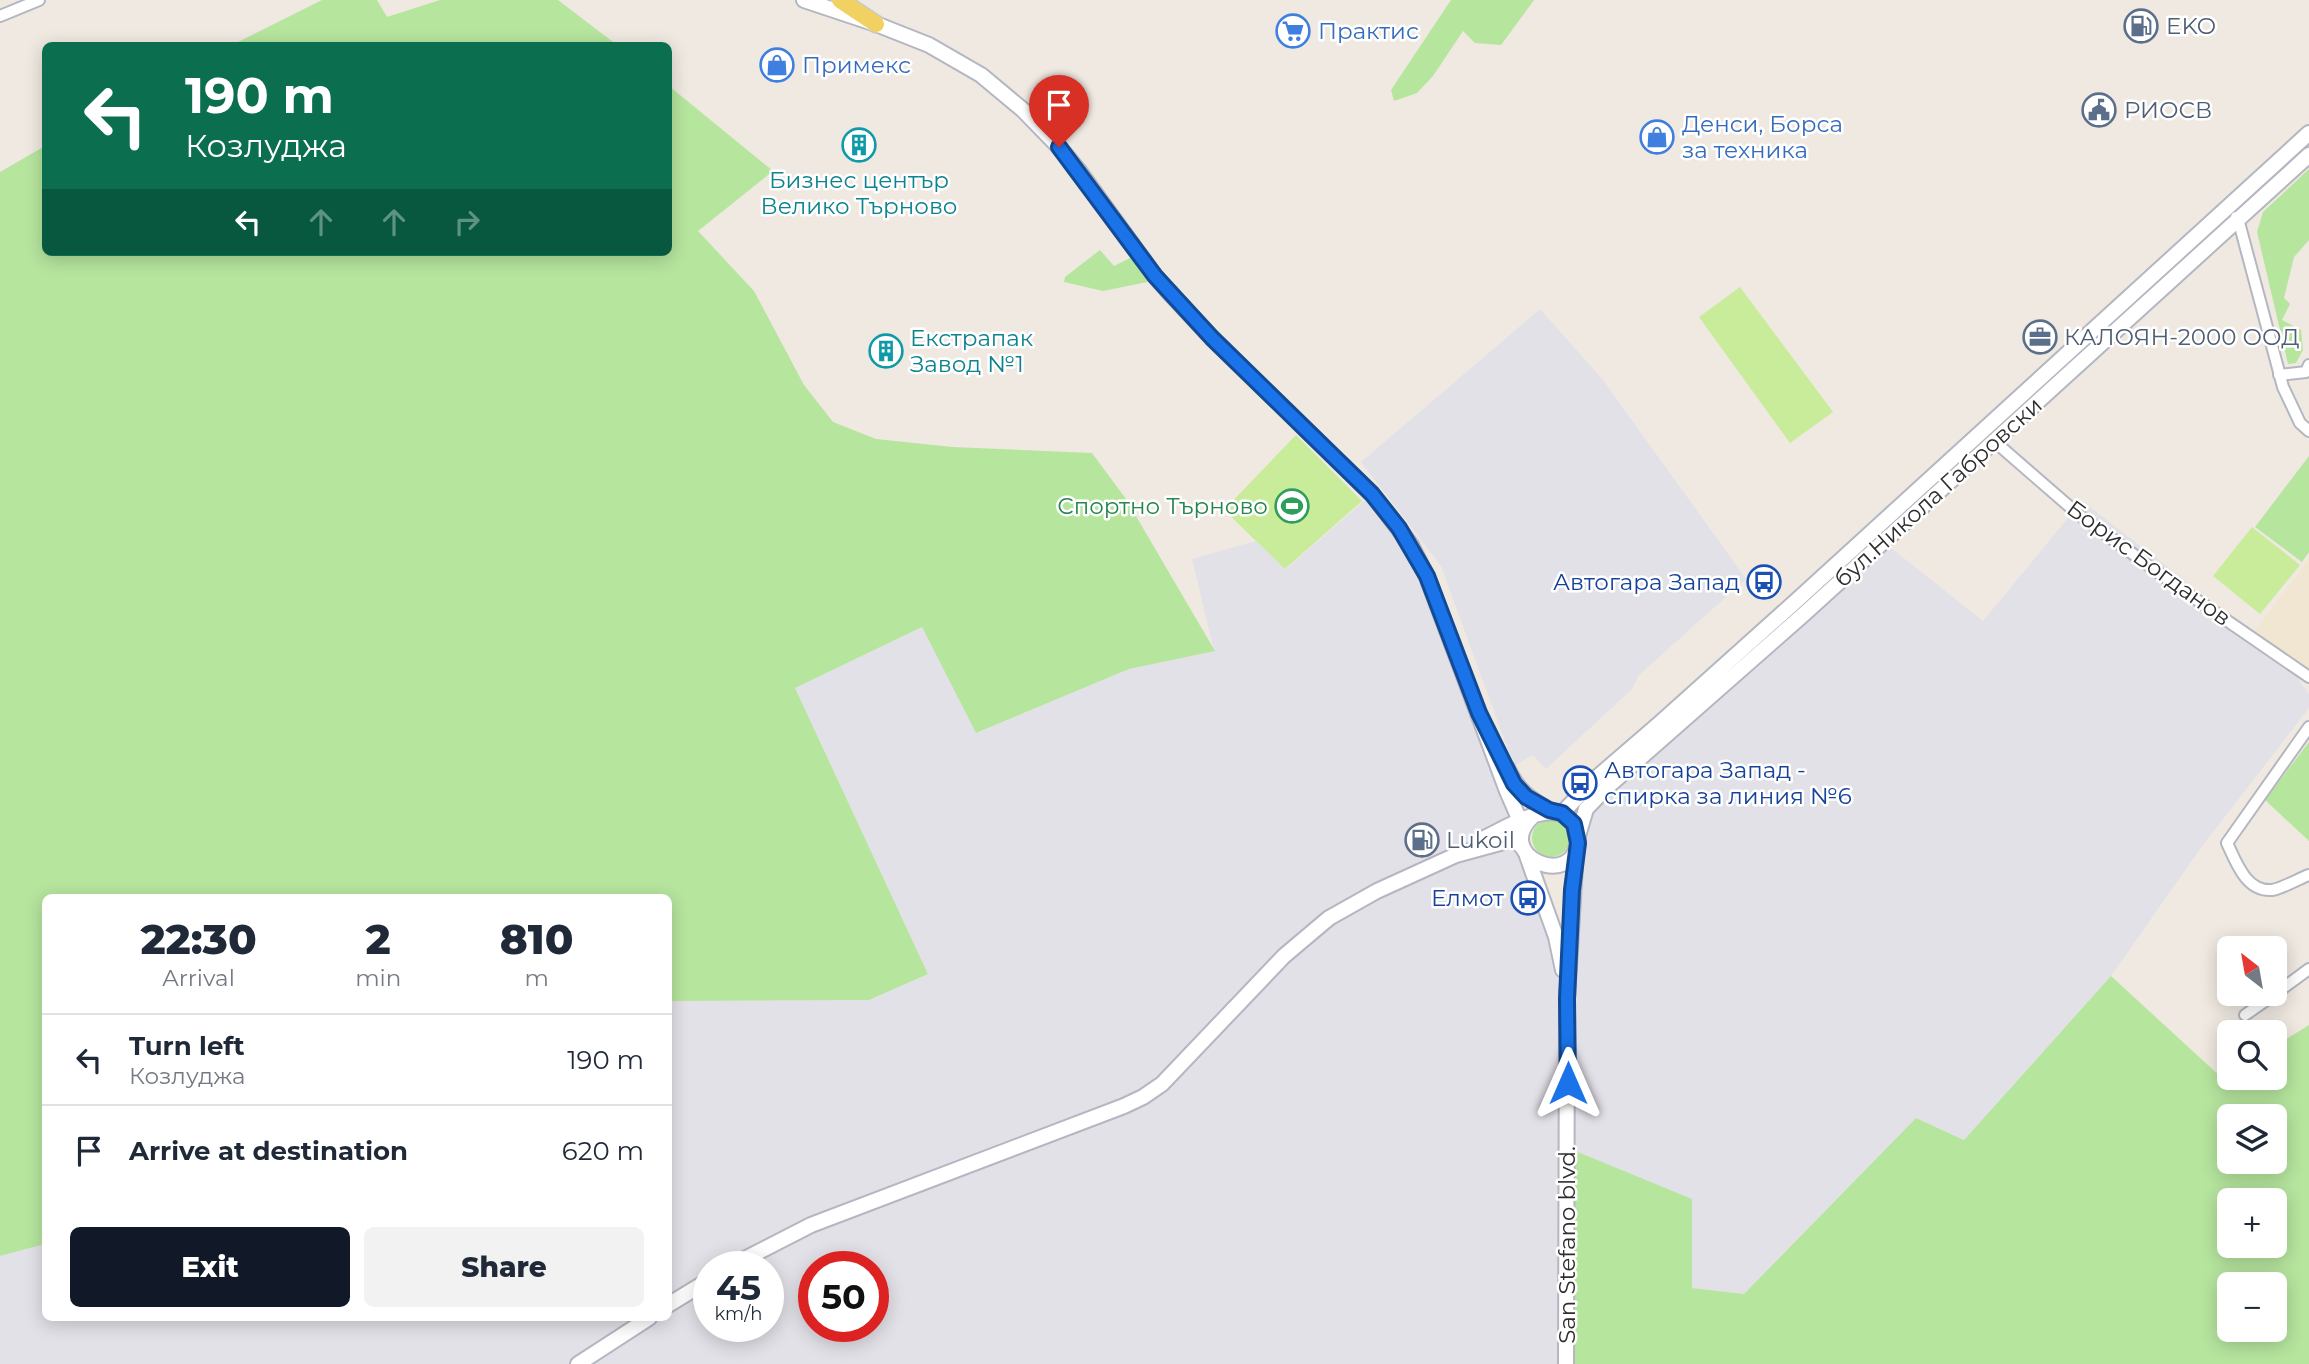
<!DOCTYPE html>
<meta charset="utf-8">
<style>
:root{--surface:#fff;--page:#f2f2f3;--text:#1f2937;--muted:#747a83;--line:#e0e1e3;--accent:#111827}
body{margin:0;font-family:Montserrat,sans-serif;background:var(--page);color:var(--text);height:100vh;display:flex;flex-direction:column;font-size:26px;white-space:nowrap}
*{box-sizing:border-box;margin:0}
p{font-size:23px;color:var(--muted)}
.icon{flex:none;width:38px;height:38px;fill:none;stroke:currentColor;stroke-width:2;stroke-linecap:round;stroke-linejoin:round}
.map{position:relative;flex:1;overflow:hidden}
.drawer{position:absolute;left:42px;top:894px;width:630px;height:427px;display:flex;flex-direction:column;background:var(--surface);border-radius:10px;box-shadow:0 4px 18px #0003}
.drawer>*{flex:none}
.banner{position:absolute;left:42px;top:42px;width:630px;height:214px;border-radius:10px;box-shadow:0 4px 18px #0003;background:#0b6e4f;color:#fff;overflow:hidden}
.needle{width:46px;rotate:329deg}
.controls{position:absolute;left:2217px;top:936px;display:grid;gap:14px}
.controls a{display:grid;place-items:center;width:70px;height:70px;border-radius:10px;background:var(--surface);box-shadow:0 4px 18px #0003;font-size:35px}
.speed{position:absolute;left:693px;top:1251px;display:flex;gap:14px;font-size:35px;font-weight:700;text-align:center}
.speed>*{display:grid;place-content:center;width:91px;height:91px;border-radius:50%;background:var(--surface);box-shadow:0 4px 18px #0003;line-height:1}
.speed small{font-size:18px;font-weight:400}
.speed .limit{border:10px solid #d22;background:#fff;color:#111}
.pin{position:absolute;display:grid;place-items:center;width:60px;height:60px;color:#fff;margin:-72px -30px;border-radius:50% 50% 50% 0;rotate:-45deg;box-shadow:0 0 7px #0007}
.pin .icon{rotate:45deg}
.me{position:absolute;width:77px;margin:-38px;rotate:0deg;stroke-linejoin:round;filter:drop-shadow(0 0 5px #0008)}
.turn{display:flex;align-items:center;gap:24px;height:147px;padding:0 28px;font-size:32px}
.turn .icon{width:91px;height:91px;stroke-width:2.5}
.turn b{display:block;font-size:49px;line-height:60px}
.lanes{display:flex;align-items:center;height:66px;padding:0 28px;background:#0003;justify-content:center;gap:35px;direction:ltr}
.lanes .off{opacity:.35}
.eta{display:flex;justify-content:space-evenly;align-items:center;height:119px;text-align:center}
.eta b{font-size:42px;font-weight:800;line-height:49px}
.action{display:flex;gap:14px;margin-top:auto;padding:14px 28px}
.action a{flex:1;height:80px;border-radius:10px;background:var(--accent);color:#fff;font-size:28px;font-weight:800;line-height:80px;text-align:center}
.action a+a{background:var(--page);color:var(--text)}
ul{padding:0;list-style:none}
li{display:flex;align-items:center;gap:21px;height:91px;padding:0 28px;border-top:2px solid var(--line)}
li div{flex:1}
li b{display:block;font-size:26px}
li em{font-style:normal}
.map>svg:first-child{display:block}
.industrial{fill:#e3e1e8;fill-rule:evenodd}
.education{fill:#f0e6d1}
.green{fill:#b6e59e;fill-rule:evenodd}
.pitch{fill:#c9ec9a}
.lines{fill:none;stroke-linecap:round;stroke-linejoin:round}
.street-casing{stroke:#b4b7c1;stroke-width:14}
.secondary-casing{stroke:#b4b7c1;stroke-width:18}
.primary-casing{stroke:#c9c9c9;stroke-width:19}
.street{stroke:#fff;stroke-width:10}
.secondary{stroke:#fff;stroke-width:14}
.primary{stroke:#f2d163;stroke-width:16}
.route-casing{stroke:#114b97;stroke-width:18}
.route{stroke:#1a73e8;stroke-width:12}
.labels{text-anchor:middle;stroke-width:5;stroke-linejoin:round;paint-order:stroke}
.service-label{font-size:23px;fill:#4e5e75;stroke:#fff;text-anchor:start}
.shop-label{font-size:23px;fill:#366cbe;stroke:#fff;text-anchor:start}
.culture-label{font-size:23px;fill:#0d838f;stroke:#fff}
.street-label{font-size:23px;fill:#2e2e2e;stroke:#fff}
.leisure-label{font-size:23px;fill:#27864d;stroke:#fff;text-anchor:end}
.transit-label{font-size:23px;fill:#164399;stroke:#fff;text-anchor:end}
</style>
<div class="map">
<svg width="2309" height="1364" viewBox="0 0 2309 1364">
<rect width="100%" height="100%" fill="#efe9e1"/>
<path class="industrial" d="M1540 309 1603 380 1746 579 1639 675 1632 689 1546 769 1533 755 1514 766 1441 566 1361 462Z
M1372 494 1411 545 1527 855 1567 995 1586 809 1885 540 1891 548 1983 621 2082 501 2186 581 2225 625 2295 674 2309 694V708L2200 849 2111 976 1964 1140 1916 1118 1744 1294 1692 1288 1566 1364H0V1256L45 1244 46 1318H668L669 1001 869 1000 928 974 795 688 922 627 977 733 1129 669 1214 651 1192 559 1256 541 1286 569ZM709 1267H768V1326H709ZM814 1267H873V1326H814Z"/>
<path class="education" d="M2309 559V676L2253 633Z"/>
<path class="green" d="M322 0H377L387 17 440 0H558L617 45H232Z
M1451 0H1534L1501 45 1475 43 1463 31 1433 76 1417 93 1394 101 1391 90Z
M669 86 773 171 698 231 754 291 804 385 833 422 876 439 952 447 1092 453 1126 499 1215 651 1129 669 976 733 922 627 795 688 928 974 869 1000 669 1001 668 898H46L45 1244 0 1256V172L45 146 46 252H668Z
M2309 169V240L2294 257 2284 298 2290 304 2282 320 2301 330 2303 350 2296 363 2288 364 2257 232 2263 212Z
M1100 250 1114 266 1134 256 1152 281 1103 291 1064 282 1065 277Z
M2309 456V552L2302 562 2255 527Z
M2309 742V841L2265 800Z
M1532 838a19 19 0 1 1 38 0a19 19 0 1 1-38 0Z
M2111 976 2222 1078 2229 1074 2230 1078H2275V1046L2309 1025V1364H1566L1568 1148 1692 1199V1288L1744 1294 1916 1118 1964 1140ZM2230 1116H2275V1162H2230ZM2230 1200H2275V1246H2230ZM2230 1284H2275V1330H2230Z"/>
<path class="pitch" d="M1740 287 1833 412 1790 443 1699 317Z
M1296 435 1362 501 1285 569 1224 510Z
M2252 527 2300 565 2260 614 2213 576Z"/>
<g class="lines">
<defs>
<path id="street" d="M0 16 39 0
M2236 217 2240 226 2283 387 2300 423 2309 431
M2279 375 2306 372 2309 365
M1994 441 2078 514 2181 589 2309 677
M2309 727 2227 843C2236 862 2246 892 2272 890 2281 889 2300 878 2309 875
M2275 994 2309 969
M2245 1015 2275 994"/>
<path id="secondary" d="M804 0 876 24 929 45 981 75 1023 110 1059 147 1079 171 1155 276 1167 290 1212 338 1372 494 1411 545 1427 577 1507 791 1523 828
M1507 768C1518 791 1528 798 1549 810
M1562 813 1594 780 1660 723 1795 602 2309 133
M1578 836 1586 809 1605 789 1804 614 2309 155
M1482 839C1505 829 1550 798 1571 820 1576 825 1578 832 1578 839 1576 892 1490 856 1533 816
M1527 856 1556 937 1563 970
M729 1267 811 1225 1124 1106 1143 1097 1162 1084 1284 956 1329 918 1377 891 1456 855 1511 840 1517 842 1523 848
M668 1305 709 1280
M578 1364 649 1318
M1566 1364 1567 999 1576 849"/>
<path id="primary" d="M840 0 876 24"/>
</defs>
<use href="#street" class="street-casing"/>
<use href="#secondary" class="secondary-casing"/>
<use href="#primary" class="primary-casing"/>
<use href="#street" class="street"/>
<use href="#secondary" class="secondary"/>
<use href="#primary" class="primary"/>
</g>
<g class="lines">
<defs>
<path id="route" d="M1059 147 1155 276 1212 338 1372 494 1399 528 1427 576 1479 713 1514 784 1526 797 1549 810 1562 813 1574 824 1578 843 1572 890 1567 999 1568 1083"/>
</defs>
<use href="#route" class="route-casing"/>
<use href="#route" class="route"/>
</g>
<defs>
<symbol id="fuel-ring" viewBox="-11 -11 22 22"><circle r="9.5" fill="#fff" stroke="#5c6f8a" stroke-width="1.5"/><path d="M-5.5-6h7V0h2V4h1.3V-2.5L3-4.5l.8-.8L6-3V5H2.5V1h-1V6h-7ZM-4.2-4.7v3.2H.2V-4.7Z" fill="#5c6f8a"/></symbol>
<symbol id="supermarket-ring" viewBox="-11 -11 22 22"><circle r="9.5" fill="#fff" stroke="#3f7fe0" stroke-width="1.5"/><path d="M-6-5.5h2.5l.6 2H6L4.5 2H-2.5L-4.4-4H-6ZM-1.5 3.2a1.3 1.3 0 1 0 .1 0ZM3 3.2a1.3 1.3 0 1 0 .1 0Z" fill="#3f7fe0"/></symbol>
<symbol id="shop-ring" viewBox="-11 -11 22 22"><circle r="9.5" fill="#fff" stroke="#3f7fe0" stroke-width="1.5"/><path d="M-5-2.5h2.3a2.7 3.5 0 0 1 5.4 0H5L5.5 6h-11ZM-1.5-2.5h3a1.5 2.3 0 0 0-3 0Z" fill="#3f7fe0"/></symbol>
<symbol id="civic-ring" viewBox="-11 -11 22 22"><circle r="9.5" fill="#fff" stroke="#5c6f8a" stroke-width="1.5"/><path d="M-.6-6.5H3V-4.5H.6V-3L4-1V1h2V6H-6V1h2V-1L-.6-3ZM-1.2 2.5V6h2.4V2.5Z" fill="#5c6f8a"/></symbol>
<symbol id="building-ring" viewBox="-11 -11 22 22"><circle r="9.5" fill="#fff" stroke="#0f9aa8" stroke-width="1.5"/><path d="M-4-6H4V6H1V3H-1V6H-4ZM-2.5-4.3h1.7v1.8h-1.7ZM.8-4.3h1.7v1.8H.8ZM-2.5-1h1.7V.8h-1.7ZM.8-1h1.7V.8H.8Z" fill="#0f9aa8"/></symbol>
<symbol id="office-ring" viewBox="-11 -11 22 22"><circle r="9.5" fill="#fff" stroke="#5c6f8a" stroke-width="1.5"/><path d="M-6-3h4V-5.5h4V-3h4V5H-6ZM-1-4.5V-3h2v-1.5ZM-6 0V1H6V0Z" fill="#5c6f8a"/></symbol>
<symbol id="stadium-ring" viewBox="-11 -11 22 22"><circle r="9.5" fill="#fff" stroke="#2e9e5b" stroke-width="1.5"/><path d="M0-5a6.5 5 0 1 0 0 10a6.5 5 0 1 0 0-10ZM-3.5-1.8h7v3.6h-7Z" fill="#2e9e5b"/></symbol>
<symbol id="bus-ring" viewBox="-11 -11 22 22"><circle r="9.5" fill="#fff" stroke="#1a4fb4" stroke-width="1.5"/><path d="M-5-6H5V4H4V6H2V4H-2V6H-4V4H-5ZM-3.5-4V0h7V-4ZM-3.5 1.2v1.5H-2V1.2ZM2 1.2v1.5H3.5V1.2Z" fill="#1a4fb4"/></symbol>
</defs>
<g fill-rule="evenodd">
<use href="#fuel-ring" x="2122" y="7" width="38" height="38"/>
<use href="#supermarket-ring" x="1274" y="12" width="38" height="38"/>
<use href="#shop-ring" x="758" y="46" width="38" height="38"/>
<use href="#civic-ring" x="2080" y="91" width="38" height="38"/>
<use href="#shop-ring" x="1638" y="118" width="38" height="38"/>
<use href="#building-ring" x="840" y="126" width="38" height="38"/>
<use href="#office-ring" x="2021" y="318" width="38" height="38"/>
<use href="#building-ring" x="867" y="332" width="38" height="38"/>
<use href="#stadium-ring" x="1273" y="487" width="38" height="38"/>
<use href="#bus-ring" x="1745" y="563" width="38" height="38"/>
<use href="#bus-ring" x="1561" y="764" width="38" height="38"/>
<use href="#fuel-ring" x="1403" y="821" width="38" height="38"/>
<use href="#bus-ring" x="1509" y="879" width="38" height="38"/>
</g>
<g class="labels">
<g class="service-label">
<text x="2166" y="34">EKO</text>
<text x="2124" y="118">РИОСВ</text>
<text x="2064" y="345">КАЛОЯН-2000 ООД</text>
<text x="1446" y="848">Lukoil</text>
</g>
<g class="shop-label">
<text x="1318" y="39">Практис</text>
<text x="802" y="73">Примекс</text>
<text x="1682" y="132">Денси, Борса<tspan x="1682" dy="26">за техника</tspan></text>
</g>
<g class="culture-label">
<text x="859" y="188">Бизнес център<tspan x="859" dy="26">Велико Търново</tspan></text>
<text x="910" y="346" text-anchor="start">Екстрапак<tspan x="910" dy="26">Завод №1</tspan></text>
</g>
<g class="street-label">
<text transform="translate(1938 492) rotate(-42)" y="8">бул.Никола Габровски</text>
<text transform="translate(2149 563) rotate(36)" y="8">Борис Богданов</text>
<text transform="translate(1567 1245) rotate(-90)" y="8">San Stefano blvd.</text>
</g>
<g class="leisure-label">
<text x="1268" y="514">Спортно Търново</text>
</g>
<g class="transit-label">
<text x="1740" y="590">Автогара Запад</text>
<text x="1604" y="778" text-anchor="start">Автогара Запад -<tspan x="1604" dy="26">спирка за линия №6</tspan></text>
<text x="1504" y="906">Елмот</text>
</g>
</g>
</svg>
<div class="controls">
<a><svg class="needle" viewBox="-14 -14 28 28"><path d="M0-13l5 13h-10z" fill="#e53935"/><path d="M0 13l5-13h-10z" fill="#747a83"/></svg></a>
<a><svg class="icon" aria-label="search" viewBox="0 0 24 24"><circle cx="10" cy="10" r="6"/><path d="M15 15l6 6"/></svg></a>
<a><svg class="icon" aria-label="layers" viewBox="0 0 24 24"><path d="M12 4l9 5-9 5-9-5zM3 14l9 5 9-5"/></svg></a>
<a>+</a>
<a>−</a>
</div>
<div class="speed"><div>45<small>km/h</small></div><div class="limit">50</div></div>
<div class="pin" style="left:1059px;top:147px;background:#d93025"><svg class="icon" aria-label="arrive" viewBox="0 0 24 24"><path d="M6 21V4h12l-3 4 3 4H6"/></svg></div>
<svg class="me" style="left:1568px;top:1083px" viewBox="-20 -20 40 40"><path d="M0-17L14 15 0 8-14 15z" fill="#1a73e8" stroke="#fff" stroke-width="4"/></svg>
<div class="banner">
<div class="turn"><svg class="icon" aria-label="left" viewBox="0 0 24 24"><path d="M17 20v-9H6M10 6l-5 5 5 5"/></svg><div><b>190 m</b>Козлуджа</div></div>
<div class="lanes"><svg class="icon" aria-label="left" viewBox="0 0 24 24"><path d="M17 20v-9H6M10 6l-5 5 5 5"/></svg><svg class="icon off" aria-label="ahead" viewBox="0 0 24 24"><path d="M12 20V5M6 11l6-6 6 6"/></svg><svg class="icon off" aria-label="ahead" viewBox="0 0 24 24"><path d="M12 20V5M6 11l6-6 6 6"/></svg><svg class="icon off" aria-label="right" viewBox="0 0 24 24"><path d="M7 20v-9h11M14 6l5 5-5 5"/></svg></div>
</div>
<section class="drawer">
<div class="eta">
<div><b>22:30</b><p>Arrival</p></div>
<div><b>2</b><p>min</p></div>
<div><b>810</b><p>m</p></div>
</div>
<ul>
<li><svg class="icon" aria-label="left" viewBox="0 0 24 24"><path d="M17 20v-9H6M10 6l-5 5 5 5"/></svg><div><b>Turn left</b><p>Козлуджа</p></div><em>190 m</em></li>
<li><svg class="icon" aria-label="arrive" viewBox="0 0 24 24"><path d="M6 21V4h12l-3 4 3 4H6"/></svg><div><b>Arrive at destination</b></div><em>620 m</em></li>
</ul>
<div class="action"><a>Exit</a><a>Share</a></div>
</section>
</div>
